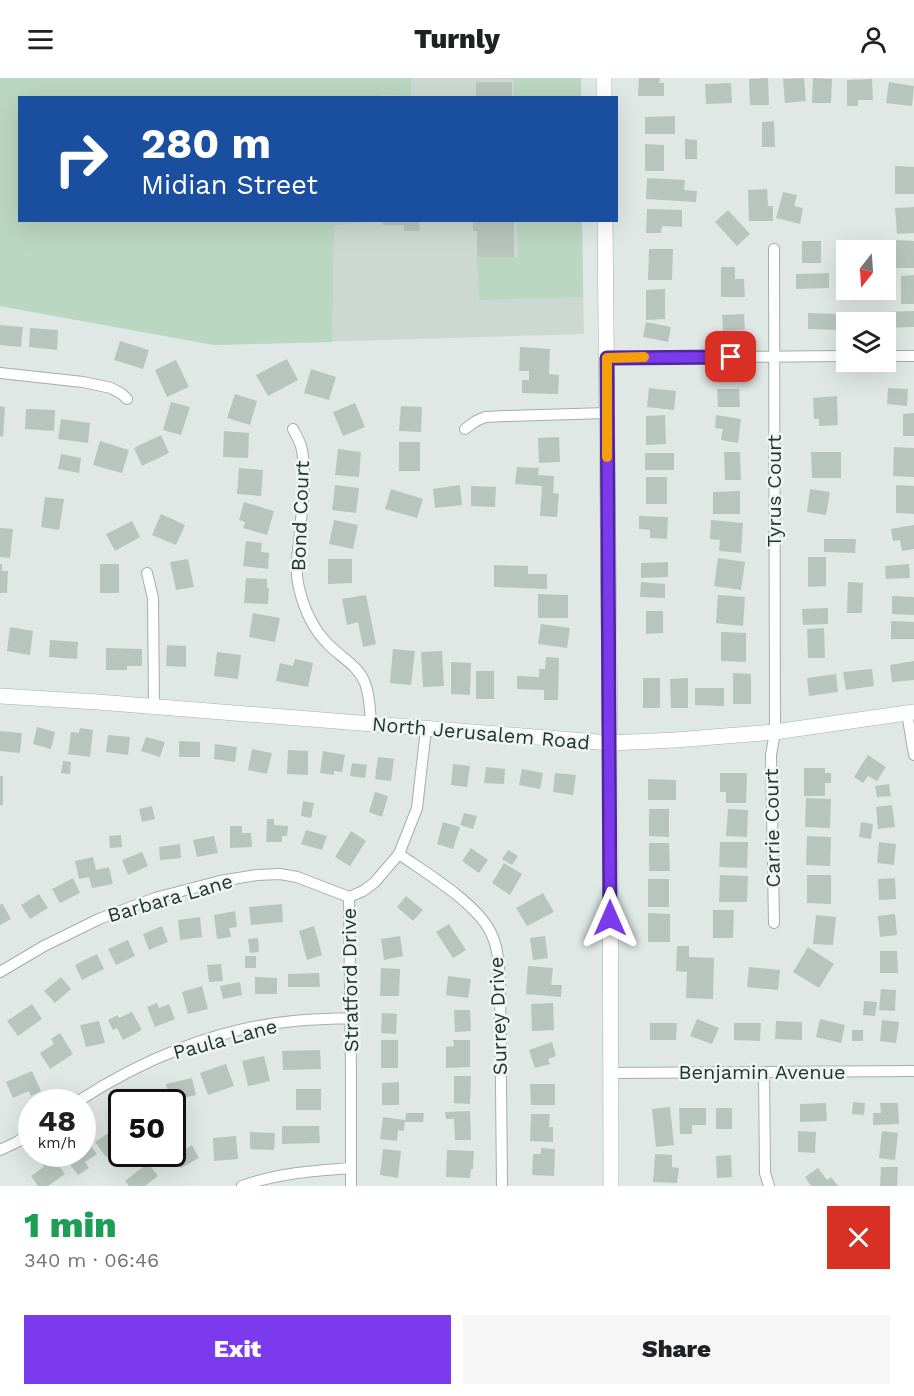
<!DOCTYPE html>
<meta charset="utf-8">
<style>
:root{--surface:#fff;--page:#f6f6f6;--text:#202124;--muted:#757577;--accent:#7c3aed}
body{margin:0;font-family:"Work Sans",sans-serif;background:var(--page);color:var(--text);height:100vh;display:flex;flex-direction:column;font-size:22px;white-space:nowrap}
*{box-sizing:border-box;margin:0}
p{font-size:20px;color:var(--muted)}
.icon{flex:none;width:33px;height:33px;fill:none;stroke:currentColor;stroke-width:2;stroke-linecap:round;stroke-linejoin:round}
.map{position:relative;height:1108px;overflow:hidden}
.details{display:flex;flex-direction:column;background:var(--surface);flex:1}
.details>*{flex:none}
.banner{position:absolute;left:18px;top:18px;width:600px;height:126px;border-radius:0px;box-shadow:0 6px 24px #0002;background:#1a4fa0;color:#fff;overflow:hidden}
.needle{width:39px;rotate:197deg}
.controls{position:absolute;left:836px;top:162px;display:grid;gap:12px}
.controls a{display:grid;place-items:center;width:60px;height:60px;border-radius:0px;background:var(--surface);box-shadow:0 6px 24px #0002;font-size:30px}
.speed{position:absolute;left:18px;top:1011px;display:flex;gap:12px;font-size:30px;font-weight:700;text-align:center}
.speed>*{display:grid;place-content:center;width:78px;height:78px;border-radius:50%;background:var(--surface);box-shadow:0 6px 24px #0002;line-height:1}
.speed small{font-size:15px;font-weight:400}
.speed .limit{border:3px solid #111;border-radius:9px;background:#fff;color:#111}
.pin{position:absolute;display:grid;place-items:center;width:51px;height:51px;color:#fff;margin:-26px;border-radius:12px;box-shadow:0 3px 9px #0006}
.me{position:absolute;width:66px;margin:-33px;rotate:0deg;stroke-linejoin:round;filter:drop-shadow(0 0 4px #0008)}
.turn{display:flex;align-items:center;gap:21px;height:126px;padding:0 24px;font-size:27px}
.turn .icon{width:78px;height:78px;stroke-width:2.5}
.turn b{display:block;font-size:42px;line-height:51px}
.round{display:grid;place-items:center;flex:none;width:63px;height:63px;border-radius:0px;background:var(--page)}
.overview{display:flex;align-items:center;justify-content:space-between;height:102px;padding:0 24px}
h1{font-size:36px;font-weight:800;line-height:45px;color:#1e9e55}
.primary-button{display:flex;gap:12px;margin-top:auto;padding:12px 24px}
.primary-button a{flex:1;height:69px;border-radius:0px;background:var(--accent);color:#fff;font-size:24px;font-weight:800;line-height:69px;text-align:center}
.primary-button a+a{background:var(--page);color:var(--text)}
header{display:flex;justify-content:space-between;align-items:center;height:78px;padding:0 24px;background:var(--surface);font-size:27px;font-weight:800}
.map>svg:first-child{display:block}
.built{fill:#cdd8d3}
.green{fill:#bad7c1}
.building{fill:#b8c5bf}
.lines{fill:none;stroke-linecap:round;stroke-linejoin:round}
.street-casing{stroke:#a3afaa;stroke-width:12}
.secondary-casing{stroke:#9fb2ab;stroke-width:16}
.street{stroke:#fff;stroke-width:10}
.secondary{stroke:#fff;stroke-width:15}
.route-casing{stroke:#51269a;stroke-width:15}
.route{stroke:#7c3aed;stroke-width:10}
.slow{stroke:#f59e0b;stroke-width:10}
.labels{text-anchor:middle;stroke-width:5;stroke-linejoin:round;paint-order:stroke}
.street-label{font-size:20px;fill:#223630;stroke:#eef5f2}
</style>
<header><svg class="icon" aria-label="menu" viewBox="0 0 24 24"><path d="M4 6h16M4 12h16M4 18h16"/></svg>Turnly<svg class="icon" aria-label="person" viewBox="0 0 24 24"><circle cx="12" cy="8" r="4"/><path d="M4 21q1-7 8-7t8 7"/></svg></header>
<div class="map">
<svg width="914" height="1108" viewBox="0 0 914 1108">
<rect width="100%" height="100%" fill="#dfe8e4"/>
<path class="built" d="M0 0H581V20H20V142L582 143 584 256 214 267 0 228Z"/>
<path class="green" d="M0 0H411V18L382 17V19L20 20V142L370 143 334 148 332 264 214 267 0 228Z
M476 0H581V19H514V1Z
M517 143H582L583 219 479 222 477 179H518Z"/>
<path class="building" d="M639 0H660L659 5H664V18H638Z
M768 0 769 27H750L749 1Z
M804 0 806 23 785 25 783 1Z
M813 0 832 1 831 25H812Z
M872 1 873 22H858V28H847V2Z
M476 4H512V20H476Z
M889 4 914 8 912 28 886 25Z
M731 5 732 25 706 26 705 6Z
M675 38V56H645V39Z
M774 43 775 69H762V44Z
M685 61 697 62V81H685Z
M645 66 664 67V93H645Z
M895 88 914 89V116H895Z
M647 100 685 102 684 112 697 113 696 124 646 121Z
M767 111 768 128H773V143H749L748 112Z
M783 114 797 117 794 128 803 130 800 146 776 140Z
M914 129V155L897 156 895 130Z
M647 131 682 132V149L662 148 661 155H646Z
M728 132 750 156 737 168 715 144Z
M383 142H419L420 153H404V147H383Z
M473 142H514V179H477V153H473Z
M896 162 914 163V190H895Z
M802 163H821V185H802Z
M649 171H673L672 202H648Z
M721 189H735V201H744L745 219H721Z
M829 195V210L796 211V196Z
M914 197V226H901V198Z
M665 211V241L646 242V212Z
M914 233V249L885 250V234Z
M808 235 840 236 839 252 808 251Z
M744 236 745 252 723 253 722 237Z
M646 244 671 249 668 264 643 259Z
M0 247 23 249 21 269 0 267Z
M30 250 58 252 57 272 29 269Z
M120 263 149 272 143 291 114 282Z
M520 269 550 271 549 296 559 297 558 316 522 315V302H529V293H519Z
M287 281 298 302 268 318 256 297Z
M176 282 189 309 167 319 155 292Z
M311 291 336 299 329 322 304 315Z
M649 310 676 313 674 332 647 329Z
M888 310 908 311 907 328 887 326Z
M717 311H739L740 329H718Z
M235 316 257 323 250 347 227 340Z
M837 318 838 347 819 348V341H814L813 320Z
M171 324 190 329 181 357 163 352Z
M355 325 365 349 343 358 333 334Z
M0 328 5 329 3 359 0 358Z
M401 328 422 329 421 354 399 353Z
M26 331 55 332 54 353 25 351Z
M914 335V358H903V336Z
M665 337 666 366 646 367V338Z
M716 337 741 341 738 365 721 362 723 351 715 350Z
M61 341 90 345 88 365 58 361Z
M224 353 249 355 248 380 223 379Z
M161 357 169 375 142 388 134 370Z
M559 359 560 384 539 385 538 360Z
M100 363 129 372 122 395 93 387Z
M399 364H420V393H399Z
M894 369 914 370V399L893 398Z
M338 371 361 374 359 399 335 397Z
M724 374H740L741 402H725Z
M811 374H841V400H812Z
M645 375H674V392H645Z
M61 376 81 380 79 395 58 391Z
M517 389 539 390 538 397 554 398 553 415 559 416 557 439 540 438 542 408 515 406Z
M239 390 263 392 261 418 237 416Z
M646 399H667V426H646Z
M335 407 359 410 356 435 332 432Z
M460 407 462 427 435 430 433 411Z
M896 407 914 408V436L896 435Z
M471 408 496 409 495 429 471 428Z
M391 411 423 421 417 440 385 431Z
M810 411 830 414 826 437 807 434Z
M740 413V436H713V414Z
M45 419 64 421 59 452 41 449Z
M244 424 274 433 267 457 243 450 245 444 239 442Z
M161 436 185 447 176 467 152 457Z
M639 438 668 439 667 461 650 460V452L639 451Z
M334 442 358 447 353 471 329 466Z
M711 442 743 445 741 475 719 473 720 462 710 461Z
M132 443 140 459 115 473 106 456Z
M914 447V471L902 473 900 462 893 463 891 451Z
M0 450 13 451 10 480 0 479Z
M824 461H856L855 475 824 474Z
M246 463 262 465 261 474 269 475 268 491 243 488Z
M808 479H826V508L808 509Z
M718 480 745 484 741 512 714 508Z
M188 481 194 509 176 512 170 484Z
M328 481H352V505L328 506Z
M668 484V499L641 500V485Z
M0 486H2V493H8L7 515H0Z
M100 486H119V515H100Z
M909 486 910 500 886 501 885 488Z
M494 487 528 488V496H547V511L494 509Z
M246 500 267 501V510H269L268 526 244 525Z
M641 504 665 506V520L640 519Z
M848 504 863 505 862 535H847Z
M538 516 568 517V540H538Z
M366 517 376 566 363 569 358 544 347 547 342 521Z
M718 517 745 519 743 548 716 545Z
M892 518 914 519V537L892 536Z
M828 530V546L803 547 802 531Z
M646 533H663V555L646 556Z
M253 535 280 540 275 564 249 559Z
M891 543 914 544V561H891Z
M541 546 570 550 567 570 538 566Z
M10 549 33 553 30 577 7 573Z
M824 550 825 580H808L807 551Z
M721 554 746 555V584L721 583Z
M50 562 78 564 77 581 49 579Z
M167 567 186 568V589L166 588Z
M106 570 142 571V588H127V592H106Z
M393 571 415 573 411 607 390 605Z
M442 573 444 608 423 609 421 574Z
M217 574 241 577 238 601 214 598Z
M546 579 559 580 558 622H544V612L517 611V598L539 599V591H545Z
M295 581 313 585 308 609 276 603 280 585 293 588Z
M914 583V602L892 604 890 587Z
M451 584 471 585 470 617 451 616Z
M872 591 874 608 846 612 843 594Z
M476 593H494V621H476Z
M733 595 751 596V626H733Z
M836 596 838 614 809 618 807 600Z
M643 600H660V630H643Z
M688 600V630H671L670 601Z
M695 610H724V628L695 627Z
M37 649 55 654 51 671 33 666Z
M80 650 93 652 90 679 68 676 71 654 79 655Z
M0 653 22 655 20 675 0 673Z
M108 657 130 659 128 677 106 674Z
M146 659 165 664 160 679 141 673Z
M179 663 200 664V679H179Z
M215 666 237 669 235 684 214 681Z
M252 671 272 675 267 696 248 692Z
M288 672 308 673V697L287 696Z
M323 673 345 677 342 694 334 693V697L320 695Z
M868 677 886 689 877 703 868 698 863 705 854 699Z
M378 679 394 681 391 703 375 701Z
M63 683 71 684 70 696 61 695Z
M352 685 367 687 365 700 350 698Z
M453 686 470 688 467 709 451 707Z
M486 689 505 691 504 706 484 705Z
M804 690H825V695H831V705H825V718H804Z
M522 691 543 695 540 711 519 707Z
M555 695 576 697 573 717 553 714Z
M720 695H747L746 725H726V714H720Z
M0 698H3V727H0Z
M648 701 676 702V722H648Z
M889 706 891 718 877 719 875 708Z
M375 714 388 718 382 739 369 734Z
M806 720 831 721 830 750 805 749Z
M303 723 314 725 311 740 301 738Z
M892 727 895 749 878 751 876 729Z
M152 728 155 741 142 744 139 731Z
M649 731H669V759L649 758Z
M728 731 748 732 747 759 726 758Z
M464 735 477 738 473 751 460 747Z
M267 741H274V747L288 748 287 758H282V764H266Z
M443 744 460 749 453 771 437 766Z
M861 744 873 746 871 761 859 759Z
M230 748H242V755H251L252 769 230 770Z
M306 752 327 758 322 772 301 766Z
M351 753 366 763 350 788 335 779Z
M121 757 122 769 110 770 109 758Z
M214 758 218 775 197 779 193 762Z
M807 758 831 759 830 788 806 787Z
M720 764H748L747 790 719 789Z
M879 764 896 766 894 787 877 785Z
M649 765H669L670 793H649Z
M180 766 181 780 160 782 159 769Z
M471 770 488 782 479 795 462 783Z
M508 772 518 778 512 787 502 781Z
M142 774 148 788 128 797 122 782Z
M93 779 96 792 109 789 113 806 92 810 89 799 79 801 75 783Z
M504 785 522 796 510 817 492 805Z
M720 797 748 798 747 824H719Z
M807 797H831V826L807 825Z
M73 800 80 815 60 825 52 811Z
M895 800 896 821 879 822 878 801Z
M648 801H669V829H648Z
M543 815 554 834 527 848 516 830Z
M39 816 48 830 30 841 21 827Z
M406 818 423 832 413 843 397 829Z
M2 825 11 841 0 847V827Z
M282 826 283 844 251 847 249 829Z
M713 832H734L733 860H713Z
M235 833 237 849 229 850 231 859 217 861 214 837Z
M648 835 670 836V864H648Z
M895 836 897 857 880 859 878 838Z
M816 837 836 839 833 867 813 866Z
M200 839 202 859 180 862 178 842Z
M449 846 466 872 453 880 436 854Z
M162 848 168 864 149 872 143 856Z
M314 848 322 877 307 882 299 853Z
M400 858 403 878 384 882 381 861Z
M545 858 548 880 533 882 530 860Z
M258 860 259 874 250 875 248 861Z
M128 862 135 878 116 887 108 871Z
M677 868H689V879L714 880 713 921 686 920 687 894 676 893Z
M808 869 834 886 819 910 793 894Z
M880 873H897L898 895H880Z
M97 876 104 891 82 902 75 887Z
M245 878H256V890H245Z
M221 886 223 903 209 904 207 887Z
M528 888 553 890 551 907H562L561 919 526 916Z
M749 889 780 892 778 912 747 909Z
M381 890 400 891 399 918H380Z
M319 895 320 909H288V896Z
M448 898 471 901 468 920 446 917Z
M61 899 71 911 55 925 44 913Z
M255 899 277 900V916H255Z
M240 904 242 917 223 921 220 908Z
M202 908 208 931 188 936 182 914Z
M881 911 896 912 895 933 879 932Z
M864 923 877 924 875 938 863 937Z
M157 925 159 930 169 926 175 941 155 949 147 929Z
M553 925 554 952 532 953 531 926Z
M32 926 42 941 18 958 7 943Z
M454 932H470L471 953 455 954Z
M132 934 142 952 123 962 117 950 113 952 108 942 118 937 119 940Z
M382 935 397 936 396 956 381 955Z
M697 941 719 950 712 966 690 958Z
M820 941 845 947 841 965 816 959Z
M882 942 899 944 896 965 880 963Z
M99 943 105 965 86 969 80 947Z
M776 943 802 944V962L775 961Z
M650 945H677L676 962H650Z
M734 945H761L760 963 734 962Z
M852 952H863V963H852Z
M60 955 73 976 50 991 40 975 54 966 51 961Z
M381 962H398V990H381Z
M453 962H470V989L446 990V969L454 968Z
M552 964 556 978 548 981 550 986 535 990 529 972Z
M320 972 321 991 283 992 282 973Z
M264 978 270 1003 248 1008 242 983Z
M226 986 234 1008 208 1017 200 995Z
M32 993 41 1013 31 1018 29 1013 13 1020 6 1004Z
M454 998H471L470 1026 454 1025Z
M192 1000 196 1017 170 1023 166 1006Z
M399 1004V1027H382V1005Z
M530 1006H555V1027H531Z
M296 1011H321V1032H296Z
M853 1024 865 1025 864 1037 852 1036Z
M826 1025 827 1043 800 1044V1026Z
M880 1025H898L899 1046 873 1047V1035H881Z
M670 1029 674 1067 656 1069 652 1031Z
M679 1030H706V1047H692V1056H680Z
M716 1030H732V1051H716Z
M470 1033 471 1062H455L454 1041H446L445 1034Z
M406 1035H424L423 1044H405Z
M531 1036H550L549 1049H553V1064L530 1063Z
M383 1039 405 1042 404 1053 398 1052 397 1063 380 1061Z
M122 1046V1069L106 1079 95 1064Z
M282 1048H319L320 1065 282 1066Z
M798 1053 816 1054 815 1075 798 1074Z
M882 1053 898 1055 895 1082 879 1080Z
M250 1054 275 1055 274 1072 250 1071Z
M236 1058 238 1081 214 1083 213 1060Z
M86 1062 97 1076 85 1084 89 1090 78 1097 62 1076H82V1065Z
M192 1067 199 1080 181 1090 174 1077Z
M541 1070 555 1071 554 1098 532 1097 533 1076H541Z
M383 1071 401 1073 398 1100 380 1097Z
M447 1072 474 1073 473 1091H471L470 1100 446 1099Z
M655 1076 672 1077V1089L679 1090 677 1105 653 1104Z
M51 1077 65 1096 48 1108H38L31 1098 44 1089 41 1084Z
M731 1077 732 1099 717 1100 716 1078Z
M148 1085 158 1098 145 1108H129L125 1103Z
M881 1089H898L897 1108H880Z
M818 1090 827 1102 831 1099 838 1108H811L805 1099Z"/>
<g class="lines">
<defs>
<path id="street" d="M774 171 775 654 771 677 774 845
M885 278H914
M607 280 846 278
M0 295 83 304 111 310 122 316 127 321
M293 351C296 357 299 362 301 368 308 395 301 436 299 464 297 479 295 495 299 510 304 531 312 550 328 566 340 579 358 587 365 605 370 618 370 633 371 646
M465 351 476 343 485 339 506 338 607 335
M147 495 153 520 154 629
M907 635 914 677
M399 776C426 795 475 824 490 853 499 870 499 889 500 907L502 1108
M349 819 351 998V1108
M349 819 363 813 374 805 399 776 417 730 426 651
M0 894 44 868 99 841 155 820 220 803 257 797 280 796 297 799 349 819
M611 995 914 993
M764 995 765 1095 769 1108
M77 1024C141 982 217 950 294 943 313 941 331 941 350 940
M0 1072 17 1064 32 1054
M242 1108C277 1095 314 1093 350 1090"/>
<path id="secondary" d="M604 0V20
M605 142 610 665 611 1108
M0 618 98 624 610 665 675 662 775 654 914 634"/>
</defs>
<use href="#street" class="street-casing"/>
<use href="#secondary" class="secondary-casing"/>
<use href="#street" class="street"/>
<use href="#secondary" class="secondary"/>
</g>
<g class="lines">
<defs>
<path id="route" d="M610 840 607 280 731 279"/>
</defs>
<use href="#route" class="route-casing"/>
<use href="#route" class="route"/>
<path class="slow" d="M607 379V280L644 279"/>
</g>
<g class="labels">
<g class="street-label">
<text transform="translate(774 413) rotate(-90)" y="7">Tyrus Court</text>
<text transform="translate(300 438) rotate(-88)" y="7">Bond Court</text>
<text transform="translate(481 655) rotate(5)" y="7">North Jerusalem Road</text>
<text transform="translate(772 750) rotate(-91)" y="7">Carrie Court</text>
<text transform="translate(170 820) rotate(-16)" y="7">Barbara Lane</text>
<text transform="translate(350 902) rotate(-91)" y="7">Stratford Drive</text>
<text transform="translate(498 938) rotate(-92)" y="7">Surrey Drive</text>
<text transform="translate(225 961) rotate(-15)" y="7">Paula Lane</text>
<text x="762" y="1001">Benjamin Avenue</text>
</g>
</g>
</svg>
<div class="controls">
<a><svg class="needle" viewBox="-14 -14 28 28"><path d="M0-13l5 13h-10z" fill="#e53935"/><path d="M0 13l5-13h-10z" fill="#757577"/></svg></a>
<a><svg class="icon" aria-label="layers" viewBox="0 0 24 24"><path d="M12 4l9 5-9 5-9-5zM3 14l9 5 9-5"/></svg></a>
</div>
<div class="speed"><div>48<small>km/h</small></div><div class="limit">50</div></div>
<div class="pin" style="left:731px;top:279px;background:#d93025"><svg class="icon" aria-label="arrive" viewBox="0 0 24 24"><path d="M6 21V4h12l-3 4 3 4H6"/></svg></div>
<svg class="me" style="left:610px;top:840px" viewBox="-20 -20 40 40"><path d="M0-17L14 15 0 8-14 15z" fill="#7c3aed" stroke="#fff" stroke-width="4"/></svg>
<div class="banner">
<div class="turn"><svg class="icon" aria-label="right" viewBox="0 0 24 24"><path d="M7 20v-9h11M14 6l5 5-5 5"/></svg><div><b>280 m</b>Midian Street</div></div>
</div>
</div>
<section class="details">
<div class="overview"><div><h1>1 min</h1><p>340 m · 06:46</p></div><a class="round" style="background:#d93025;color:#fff"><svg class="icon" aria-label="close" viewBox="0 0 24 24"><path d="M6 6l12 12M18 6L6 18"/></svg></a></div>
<div class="primary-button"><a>Exit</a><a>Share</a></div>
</section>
